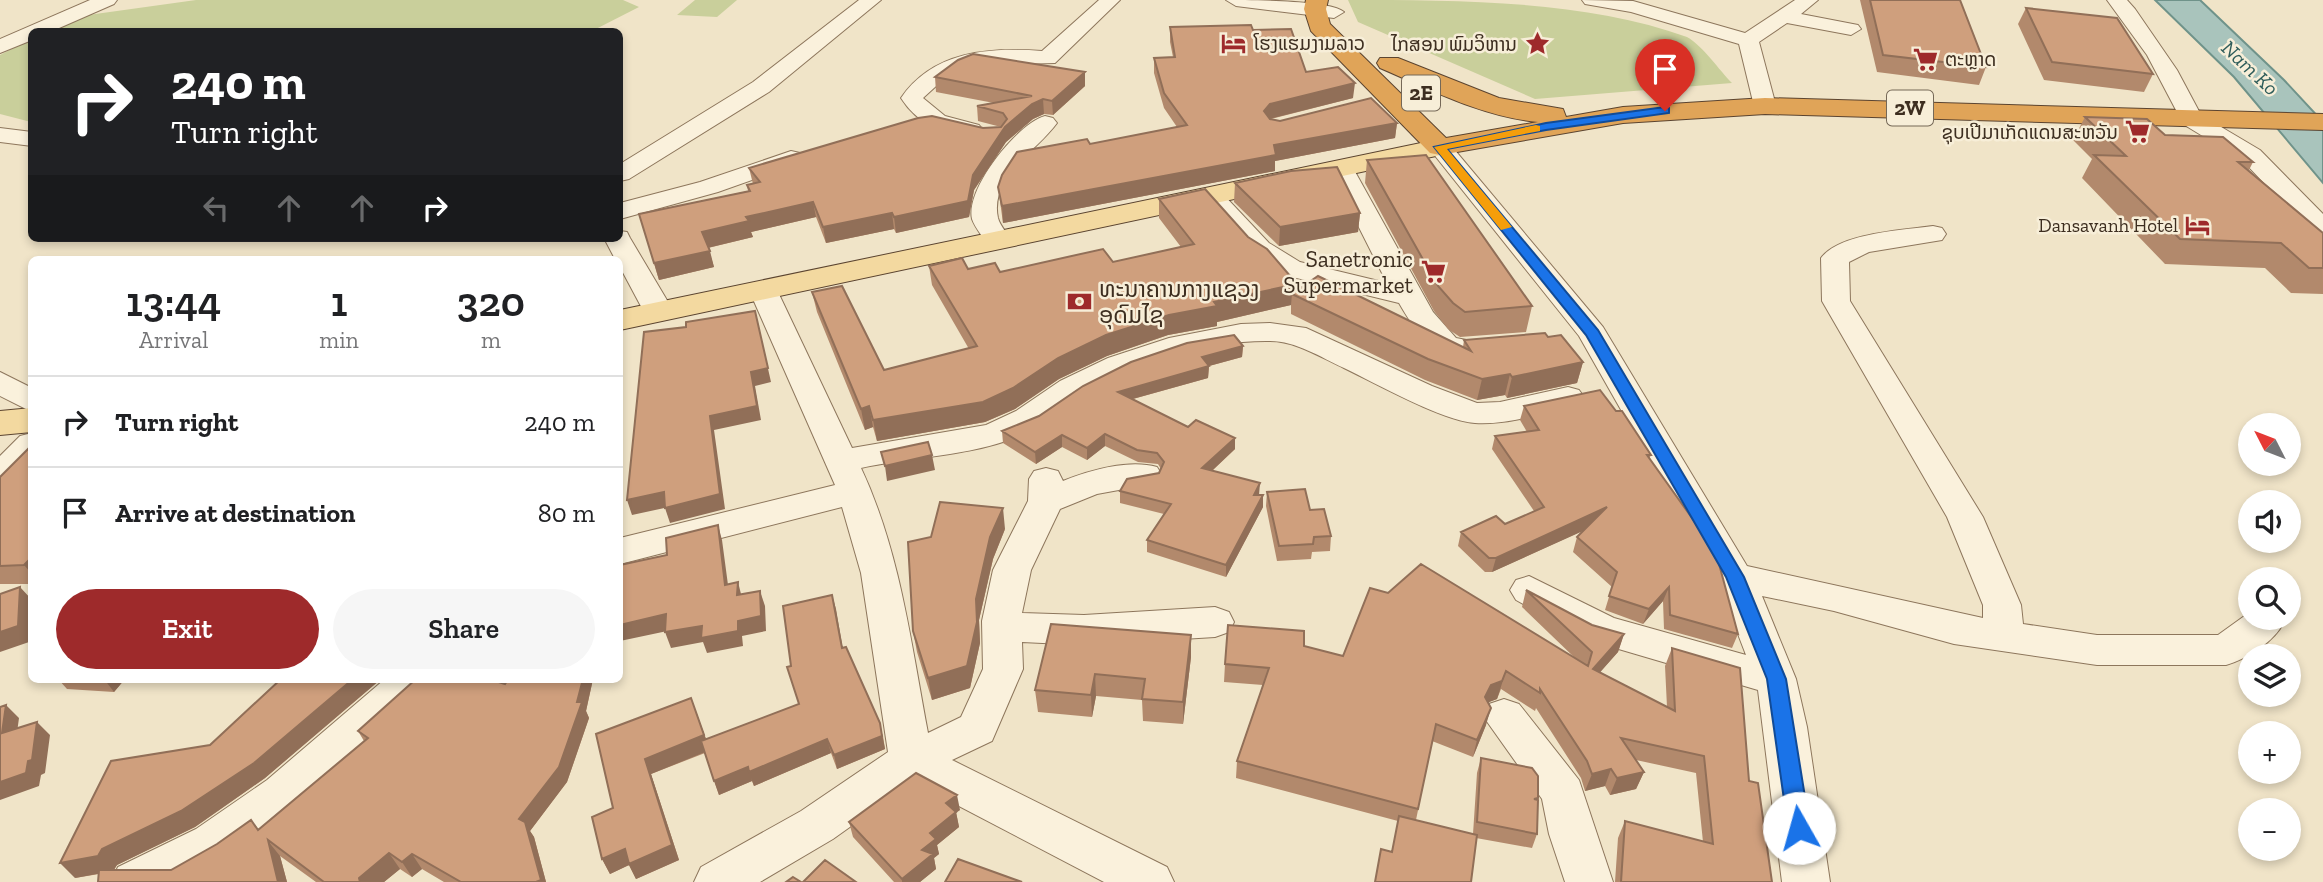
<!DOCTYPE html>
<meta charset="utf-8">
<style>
:root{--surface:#fff;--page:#f6f6f6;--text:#202124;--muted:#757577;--line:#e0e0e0;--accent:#9e2a2b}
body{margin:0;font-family:"Zilla Slab","Noto Sans Lao",serif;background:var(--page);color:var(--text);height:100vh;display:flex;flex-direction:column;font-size:26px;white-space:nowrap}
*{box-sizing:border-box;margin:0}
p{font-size:23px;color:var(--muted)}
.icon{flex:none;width:38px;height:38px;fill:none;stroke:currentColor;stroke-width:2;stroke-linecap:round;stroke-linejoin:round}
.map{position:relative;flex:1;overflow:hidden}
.side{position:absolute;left:28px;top:256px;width:595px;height:427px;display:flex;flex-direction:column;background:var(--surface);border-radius:10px;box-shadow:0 4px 10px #0003}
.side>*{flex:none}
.top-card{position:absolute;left:28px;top:28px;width:595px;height:214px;border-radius:10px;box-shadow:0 4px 10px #0003;background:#202124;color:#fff;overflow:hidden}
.needle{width:46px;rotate:312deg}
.tools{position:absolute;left:2238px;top:413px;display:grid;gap:14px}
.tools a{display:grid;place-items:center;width:63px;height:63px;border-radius:50%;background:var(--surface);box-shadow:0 4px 10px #0003;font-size:35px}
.pin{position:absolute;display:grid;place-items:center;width:60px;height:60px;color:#fff;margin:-72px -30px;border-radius:50% 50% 50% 0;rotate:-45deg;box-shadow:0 0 7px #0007}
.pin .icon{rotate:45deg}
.me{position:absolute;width:77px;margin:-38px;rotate:353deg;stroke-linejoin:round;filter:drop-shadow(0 0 5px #0008)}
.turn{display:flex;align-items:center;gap:24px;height:147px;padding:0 28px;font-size:32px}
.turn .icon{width:91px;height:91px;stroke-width:2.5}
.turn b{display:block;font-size:49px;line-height:60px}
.lanes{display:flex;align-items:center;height:66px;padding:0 28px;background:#0003;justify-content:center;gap:35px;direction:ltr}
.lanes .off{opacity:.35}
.eta{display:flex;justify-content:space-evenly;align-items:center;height:119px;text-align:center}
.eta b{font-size:42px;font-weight:600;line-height:49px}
.primary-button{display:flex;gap:14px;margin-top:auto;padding:14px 28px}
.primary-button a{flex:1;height:80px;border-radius:42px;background:var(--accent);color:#fff;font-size:28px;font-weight:600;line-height:80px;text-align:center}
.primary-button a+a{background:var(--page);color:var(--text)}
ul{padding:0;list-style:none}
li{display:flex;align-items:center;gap:21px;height:91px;padding:0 28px;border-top:2px solid var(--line)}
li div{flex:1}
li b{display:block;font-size:26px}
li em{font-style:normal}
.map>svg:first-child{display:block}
.green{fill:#c9cf9b}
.water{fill:#a9c4bc;stroke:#6f938a;stroke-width:2}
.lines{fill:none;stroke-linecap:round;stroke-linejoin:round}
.minor-casing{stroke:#8d765c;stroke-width:2}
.major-casing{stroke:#5b4430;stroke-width:2}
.highway-casing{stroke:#5b4430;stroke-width:2}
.minor{fill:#faf1dc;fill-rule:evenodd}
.major{fill:#f3d9a0;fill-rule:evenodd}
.highway{fill:#e0a458;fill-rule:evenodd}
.wall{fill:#b2896c}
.shaded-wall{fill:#916f58}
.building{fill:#cf9f7d;stroke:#916f58;stroke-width:2}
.route{fill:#1a73e8;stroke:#114b97;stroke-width:2}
.slow{fill:#f59e0b}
.labels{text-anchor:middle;stroke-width:5;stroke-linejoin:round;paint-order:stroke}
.far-poi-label{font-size:19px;fill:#3d2e20;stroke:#f7eed8;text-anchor:end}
.far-water-label{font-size:21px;font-style:italic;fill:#2f5d5a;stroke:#f7eed8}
.shield{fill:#f7eed8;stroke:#756857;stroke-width:2}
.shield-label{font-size:21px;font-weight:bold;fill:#3d2e20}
.poi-label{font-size:23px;fill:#3d2e20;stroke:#f7eed8;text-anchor:end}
</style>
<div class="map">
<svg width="2323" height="882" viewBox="0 0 2323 882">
<rect width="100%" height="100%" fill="#f0e4c8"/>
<path class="green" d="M196 0H623L639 7 590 32H48L81 16Z
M695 0H737L717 17 677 15Z
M1348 0C1458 0 1586 0 1687 37 1703 46 1719 70 1732 83L1535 99 1358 22Z
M31 39V122L0 114V55Z"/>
<path class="water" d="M2155 0H2200L2284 80 2323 122V183L2234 77Z"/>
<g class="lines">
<defs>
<path id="minor" d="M90 0H117L114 4 50 32H32V40L0 53V39Z
M859 0H881L769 92 629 179 620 181V164L753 82Z
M1099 0H1120L1055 63 974 65 946 77 923 98 945 116 979 125 983 130 979 135C949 142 916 122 901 98 933 51 989 47 1042 51Z
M1226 0C1249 0 1331 0 1344 12L1334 18 1236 6Z
M1582 0 1633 1 1745 33 1795 0H1818L1801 14 1858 25 1861 29 1851 35 1787 23 1759 42 1776 106 1765 113 1754 106 1739 44 1631 12 1585 4Z
M2107 0H2127L2135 9 2177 70 2201 115 2260 150 2323 214V237L2314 235 2242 160 2178 121 2174 116 2177 112 2147 55Z
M1045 116 1053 118 1057 123C1037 151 989 177 998 218 1000 226 1008 234 1012 241L1009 247H989C984 238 975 228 972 219 965 189 1018 123 1045 116Z
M0 128 32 132V146L0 142Z
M1440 140 1448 142 1603 327 1747 566 1983 618V605L1947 517 1822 301 1821 258C1839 233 1904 230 1933 226L1942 228 1946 234 1942 240 1869 252 1849 262 1850 301 1983 517 2021 605 2023 624 2097 635H2218L2250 612V618H2282L2284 622C2274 642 2247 659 2226 665H2097L1954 644 1834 611 1762 596 1796 679 1807 727 1830 882H1782L1758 690 1588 640 1516 600 1510 590 1516 580 1529 576 1614 618 1746 655 1716 577 1579 336 1432 152 1428 147 1432 142Z
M791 151 800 153 803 158 800 163 718 192 620 219V203L700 182Z
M1341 161 1350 163 1353 168 1433 312 1456 338 1482 343 1486 349 1482 355C1439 366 1418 336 1399 303L1280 274 1249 255 1198 196 1202 191H1220L1269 243 1300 262 1387 283 1329 168 1332 163Z
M620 231 627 232 630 238 674 312 669 318 659 321 649 318 644 312 620 267V259H615L604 238H620Z
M763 281 773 284 777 290 852 448 986 425 1016 411 1060 381 1108 358 1169 338 1241 324 1270 323 1306 328 1432 386 1477 403 1500 402 1568 387 1579 390 1584 397 1579 404C1547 412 1509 425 1475 423 1443 421 1375 383 1344 368 1320 357 1296 341 1270 341 1207 340 1137 362 1084 394 1061 408 1042 427 1017 437 970 456 911 457 861 468 900 551 911 643 928 733L961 717 983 669 982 621 993 570 1028 501 1029 479 1034 471 1046 468 1058 471 1063 481C1090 470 1129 459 1157 467L1162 475 1157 483 1097 494 1060 509 1031 570 1022 613 1084 615 1215 607 1229 612 1234 622 1229 632 1215 637 1084 645 1022 642 1023 669 992 741 952 760 1167 867 1174 882H1104L913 782 833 839 760 882H694L701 867 801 811 888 752 861 573 842 507 620 564V538L835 485 749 290 753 284Z
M0 372 32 388V412L0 396Z
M32 433V464L12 484 0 487V456L20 436Z
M385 679H432L426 690 298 807 229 857 185 882H111L118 867 196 829 267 780Z
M1504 699 1519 704 1579 780 1613 882H1565L1549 834 1542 799 1483 716 1489 704Z"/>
<path id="major" d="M1440 139 1450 141 1454 147 1450 153 620 330V310Z
M32 408V432L0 435V411Z"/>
<path id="highway" d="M1306 0H1328L1326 9 1330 24 1446 138 1538 122C1483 117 1431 90 1380 68L1377 63 1380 58H1398L1499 98 1563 109 1566 117 1623 107 1765 98 2323 114V130L1765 114 1623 123 1440 155 1430 153 1311 31 1304 9Z"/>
</defs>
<use href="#minor" class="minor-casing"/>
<use href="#major" class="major-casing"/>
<use href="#highway" class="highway-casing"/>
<use href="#minor" class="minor"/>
<use href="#major" class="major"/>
<use href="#highway" class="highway"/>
</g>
<path class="wall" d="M1860 0H1960L1986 67 1979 85 1877 72Z
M2026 8 2153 74 2144 92 2044 80 2018 24Z
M1170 27 1253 30 1306 72 1353 98 1271 119 1280 121 1397 123 1395 138 1275 161V171L1003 223 998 187 1090 144 1177 127 1164 108 1154 73V58L1173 57 1170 42Z
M1085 72V86L1053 115 1044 114 1033 119 1006 142 974 190 969 217 896 233 894 229 826 243 816 217 751 232 753 237 708 248 714 267 659 280 639 214 748 191 747 185 753 184 749 168 983 128 1001 127 978 121 977 106 994 103 936 92 935 77Z
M2085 117 2165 135 2253 162 2249 170 2323 233V294L2291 293 2265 268 2165 264 2082 178 2092 159 2073 140Z
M1367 160 1532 306 1526 332 1460 337 1448 329 1434 311 1365 183Z
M1235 183 1360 213 1358 232 1279 246 1234 202Z
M1159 199 1248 237 1297 284V290L1463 347 1464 340 1548 337 1583 362 1577 383 1507 398 1505 395 1477 400 1425 380 1291 314V305L1217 322V326L1168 335 1107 356 1059 379 1015 409 985 422 877 441 873 427 865 430 817 312 812 292 884 370 969 349 932 285 929 266 1000 272 1113 262 1181 247 1159 218Z
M1243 346 1242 357 1209 366 1208 378 1133 399 1188 427 1235 438V449L1212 471 1259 495 1263 507 1226 577 1147 552V540L1164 514 1120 503V491L1159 473 1161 469 1158 464 1138 462 1105 446 1087 460 1062 447 1036 464 1003 443 1002 431 1039 416Z
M1524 406 1651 455 1649 459 1738 634 1732 648 1664 629 1663 601 1643 624 1605 610 1612 587 1573 552 1577 537 1584 530 1492 572H1485L1458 546 1461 532 1505 524 1534 511 1492 449 1495 436 1527 432 1520 420Z
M32 445V584H0V477Z
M1267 492 1310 510 1331 536 1330 551 1312 552 1311 559 1277 561 1266 506Z
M1005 529 993 559 979 620 980 643 970 688 932 700 917 652 913 631Z
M1526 590 1592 625 1624 634 1618 652 1600 672 1667 707 1665 666 1672 648 1749 781 1772 882H1615L1618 838 1625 821 1703 842 1696 773 1636 760 1644 772 1636 789 1610 795 1605 786 1585 791 1581 778 1536 708 1535 711 1501 689 1497 699 1488 702 1486 725 1473 757 1432 741 1416 820 1473 834 1477 773 1481 758 1538 798 1537 834 1532 848 1476 838 1392 852 1398 821 1236 778 1237 761 1263 685 1224 682 1225 664 1304 646 1343 656 1576 659 1522 607Z
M832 595 842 648 883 736 885 749 837 769 831 753 754 786 752 781 719 795 705 753 651 774 679 860 636 879 629 865 610 874 602 859 613 808 691 698 706 739 799 704 791 666Z
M1191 635V657L1183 724 1143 721 1142 700 1096 696 1092 717 1038 712 1035 690Z
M58 679H158L157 681 125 679 114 692 67 689Z
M281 679H381L265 778 195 827 117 865 114 870H171L259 829 364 741 358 731 416 679H593L586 711 589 718 567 782 530 831 534 837 546 882H444L422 869 412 877 400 869 384 882H316L280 856 287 882H98L99 874 75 878 210 745Z
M960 810 956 812 959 827 937 845 939 854 934 858 936 869 920 882H894L853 837 849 822Z"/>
<path class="shaded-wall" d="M1085 72V86L1053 115 1052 101Z
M1355 83 1353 98 1269 119 1264 111 1270 104Z
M1043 99 1044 114 1033 119 1006 142 974 190 969 217 896 233 894 217 973 175 1005 127 1032 104Z
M1397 123 1395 138 1275 161V171L1003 223 1002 206 1274 145Z
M813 202 816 217 751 232 753 237 707 248 702 232 746 217Z
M892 213 894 229 826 243 823 227Z
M1360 213 1358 232 1279 246 1280 227Z
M710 251 714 267 659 280 654 263Z
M1297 284 1296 296 1292 294 1291 305 1217 322V326L1168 335 1107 356 1059 379 1015 409 985 422 877 441 873 420 1058 358 1106 335 1169 315 1214 302Z
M755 311 771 382 755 386 761 420 714 430 725 509 670 523 665 508 710 416 751 372Z
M1243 346 1242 357 1209 366 1208 378 1118 403V392L1202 357Z
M1583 362 1577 383 1507 398 1512 377Z
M1510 374 1505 395 1477 400 1482 379Z
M869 406 873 427 865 430 861 409Z
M1105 434V446L1087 460V448Z
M1062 435V447L1036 464 1035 452Z
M1235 438V449L1202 480V468Z
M932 455 935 470 887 481 885 466Z
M1260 483 1259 495H1254Z
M664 492 669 507 632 515 627 500Z
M1263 495V507L1226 577V565Z
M1607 507 1603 522 1492 572 1496 558Z
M1003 508 1005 529 993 559 979 620 980 643 970 688 932 700 928 678 976 599 990 537Z
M718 525 722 540 730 600 725 585Z
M32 557V574L24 565Z
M738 582 742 598 737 595Z
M20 587 32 600V641L0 652V632Z
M1669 587 1663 601 1643 624 1649 609Z
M760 591 765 606 766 631 742 636 743 646 707 653 703 642 671 648 665 632 702 626 738 621Z
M832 595 836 609 845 662 842 648Z
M666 614 672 630 620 641V625Z
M1624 634 1618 652 1588 686 1593 669Z
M1191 635V657L1183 724V702Z
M1506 671 1497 699 1487 703 1485 697 1491 685Z
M1095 674 1096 696 1092 717 1091 695Z
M104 679H125L114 692Z
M353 679H381L265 778 195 827 117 865 113 871 75 878 60 863 102 849Z
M583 679H593L586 711 589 718 567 782 530 831 534 837 546 882H536L519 819 577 702Z
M691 698 710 750 651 774 679 860 636 879 629 865 610 874 602 859 625 849 645 759Z
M6 705 19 718 15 747 2 733Z
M1491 708 1486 725 1473 757 1477 740Z
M37 722 50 735 45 773 41 775 39 786 0 800V782Z
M880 723 885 749 837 769 834 755Z
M827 739 831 753 754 786 749 772Z
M748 767 752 781 719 795 714 781Z
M1611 769 1605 786 1585 791 1592 774Z
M1644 772 1636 789 1610 795 1617 778Z
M957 795 960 810 949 818 946 803Z
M956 812 959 827 937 845 939 854 934 858 936 869 920 882H902V879L922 850 930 833Z
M251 820 280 856 287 882H278L258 830Z
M389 853 400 869 384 882H360L359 878Z
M412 854 422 869 412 877 402 862Z"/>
<path class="building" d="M1870 0H1960L1986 67 1883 55Z
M2026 8 2117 18 2153 74 2052 62Z
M1251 25 1253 30 1291 29 1306 72 1338 67 1355 83 1270 104 1264 111 1270 119 1280 121 1371 98 1397 123 1274 145 1276 155 1002 206 998 187 1002 175 1017 152 1087 139 1090 144 1187 125 1164 93 1154 58 1175 57 1170 27Z
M973 54 1085 72 1052 101 1043 99 1032 104 1005 127 973 175 968 201 894 217 892 213 823 227 813 202 746 217 749 221 702 232 710 251 654 263 639 214 750 191 747 185 760 182 749 168 918 118 932 116 983 128 1001 127 1007 119 1003 113 977 106 1032 96 935 77 958 60Z
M2085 117 2147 119 2165 135 2223 137 2253 162H2238L2323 233V268H2309L2281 243 2180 239 2094 155 2126 156Z
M1426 155 1532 306 1465 312 1453 303 1438 286 1367 160Z
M1337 167 1360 213 1280 227 1235 183 1291 171Z
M1205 189 1248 237 1267 249 1297 284 1214 302 1217 306 1169 315 1106 335 1058 358 1013 388 983 402 873 420 869 406 861 409 812 292 842 286 884 370 977 346 929 266 962 258 968 269 995 263 1000 272 1103 249 1113 262 1194 244 1159 199Z
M1318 276 1471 351 1464 340 1545 333 1548 337 1561 335 1583 362 1512 377 1510 374 1482 379 1428 359 1292 294Z
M755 311 768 368 751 372 757 406 710 416 720 494 665 508 664 492 627 500 644 332 686 327V322Z
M1234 335 1243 346 1202 357 1209 366 1118 392 1188 427 1196 420 1235 438 1202 468 1260 483 1254 495H1263L1226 565 1147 540 1171 504 1120 491 1127 479 1159 473 1164 462 1157 453 1137 450 1105 434 1087 448 1062 435 1035 452 1002 431 1039 416 1083 386 1131 362 1187 343Z
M1600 390 1616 411H1622L1651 455H1647L1697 525 1719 564 1738 634 1670 615 1669 587 1649 609 1609 596 1617 572 1577 537 1607 507 1496 558H1489L1461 532 1496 516 1505 524 1544 507 1495 436 1539 430 1524 406Z
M928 442 932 455 885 466 881 452Z
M32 445V557L24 565 0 566V477Z
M1305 489 1310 510 1324 509 1331 536 1314 537 1313 544 1279 546 1267 492Z
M940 502 1003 508 990 537 976 599 977 622 967 666 928 678 913 631 908 542 931 537Z
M718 525 725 585 738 582 737 595 760 591 761 616 738 621V631L701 638 702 626 665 632 666 614 620 625V565L667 555 666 538Z
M1421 564 1588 666 1592 652 1526 590 1592 625 1624 634 1593 669 1675 711 1672 648 1740 668 1749 781 1758 783 1772 882H1621L1625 821 1713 844 1704 756 1621 738 1644 772 1617 778 1611 769 1592 774 1587 761 1540 689V693L1506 671 1502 681 1491 685 1485 697 1491 708 1477 740 1436 724 1418 809 1237 761 1269 668 1225 664 1228 625 1304 631V646L1343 656 1370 588 1388 593Z
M20 587 18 626 0 632V594Z
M832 595 842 648 846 647 880 723 882 736 834 755 827 739 749 772 748 767 714 781 701 741 799 704 787 667 791 666 783 606Z
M1051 624 1191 635 1183 702 1142 699 1145 679 1095 674 1091 695 1035 690Z
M281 679H353L254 763 181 811 102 849 98 856 60 863 111 761 210 745Z
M416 679H489L505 684 507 681 504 679H583L577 702H582L559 767 519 819 525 822 541 880 536 882H461L412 854 402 862 389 853 359 878 360 882H324L268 840 278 882H98L99 870H171L217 844 251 820 258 830 368 738 358 731Z
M691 698 704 735 645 759 672 845 629 864 625 849 602 859 592 817 613 808 596 734Z
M6 705 2 733 37 722 32 760 28 761 26 773 0 782V707Z
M1481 758 1532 768 1538 776V798L1534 799 1538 800 1537 834 1477 822Z
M916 773 957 795 946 803 956 812 930 833 936 839 922 850 933 854 902 879 849 822Z
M1399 816 1477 835 1471 882H1375L1381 849 1392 852Z
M958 859 1022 882H945Z
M825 860 856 882H803Z
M793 877 801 882H786Z"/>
<path class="route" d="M1665 107 1669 108V113L1546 130 1447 149 1598 330 1744 577 1786 679 1810 828 1807 835 1799 838 1791 835 1788 828 1767 679 1726 577 1586 335 1434 147 1546 123Z"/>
<path class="slow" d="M1536 125 1540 126V131L1447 149 1512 227 1501 230 1434 147Z"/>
<defs>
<symbol id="hotel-bare" viewBox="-9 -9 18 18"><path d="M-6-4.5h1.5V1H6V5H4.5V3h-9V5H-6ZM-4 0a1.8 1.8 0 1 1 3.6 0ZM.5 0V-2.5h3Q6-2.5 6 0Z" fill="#9e2a2b" stroke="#f7eed8" stroke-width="2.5" paint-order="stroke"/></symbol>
<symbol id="sight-bare" viewBox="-9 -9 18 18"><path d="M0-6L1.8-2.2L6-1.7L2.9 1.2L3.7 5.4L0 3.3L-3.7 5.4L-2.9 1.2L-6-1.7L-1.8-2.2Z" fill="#9e2a2b" stroke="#f7eed8" stroke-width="2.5" paint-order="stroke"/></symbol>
<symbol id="supermarket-bare" viewBox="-9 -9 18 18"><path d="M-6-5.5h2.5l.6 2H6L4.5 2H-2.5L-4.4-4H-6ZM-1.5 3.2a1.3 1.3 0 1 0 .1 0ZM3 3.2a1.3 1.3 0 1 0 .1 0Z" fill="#9e2a2b" stroke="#f7eed8" stroke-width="2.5" paint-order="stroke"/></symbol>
<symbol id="bank-bare" viewBox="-9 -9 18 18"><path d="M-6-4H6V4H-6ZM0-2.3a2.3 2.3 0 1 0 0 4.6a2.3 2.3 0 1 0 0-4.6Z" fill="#9e2a2b" stroke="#f7eed8" stroke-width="2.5" paint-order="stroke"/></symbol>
</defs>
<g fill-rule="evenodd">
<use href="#hotel-bare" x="1216" y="26" width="35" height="35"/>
<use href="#sight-bare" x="1520" y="26" width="35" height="35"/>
<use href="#supermarket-bare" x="1908" y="42" width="35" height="35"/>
<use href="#supermarket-bare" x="2120" y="114" width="35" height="35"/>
<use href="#hotel-bare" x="2180" y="208" width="35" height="35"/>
<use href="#supermarket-bare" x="1416" y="254" width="35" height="35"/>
<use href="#bank-bare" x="1062" y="284" width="35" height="35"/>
</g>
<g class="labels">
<g class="far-poi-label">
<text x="1254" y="50" text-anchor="start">ໂຮງແຮມງາມລາວ</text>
<text x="1517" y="51">ໄກສອນ ພົມວິຫານ</text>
<text x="1945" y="66" text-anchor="start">ຕະຫຼາດ</text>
<text x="2118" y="139">ຊຸບເປີມາເກັດແດນສະຫວັນ</text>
<text x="2178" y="232">Dansavanh Hotel</text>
</g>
<g class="far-water-label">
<text transform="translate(2250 68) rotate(43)" y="7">Nam Ko</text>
</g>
<g class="shield">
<rect x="1402" y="75.5" width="38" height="35" rx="5"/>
<rect x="1887" y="90.5" width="46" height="35" rx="5"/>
</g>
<g class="shield-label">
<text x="1421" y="100">2E</text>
<text x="1910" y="115">2W</text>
</g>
<g class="poi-label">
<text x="1413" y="267">Sanetronic<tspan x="1413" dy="26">Supermarket</tspan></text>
<text x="1099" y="297" text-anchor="start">ທະນາຄານກາງແຊວງ<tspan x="1099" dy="26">ອຸດົມໄຊ</tspan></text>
</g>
</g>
</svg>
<div class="tools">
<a><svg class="needle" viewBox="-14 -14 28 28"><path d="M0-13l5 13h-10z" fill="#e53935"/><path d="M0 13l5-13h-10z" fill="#757577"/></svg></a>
<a><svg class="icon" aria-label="sound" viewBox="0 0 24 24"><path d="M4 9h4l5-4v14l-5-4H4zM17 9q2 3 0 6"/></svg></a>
<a><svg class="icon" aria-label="search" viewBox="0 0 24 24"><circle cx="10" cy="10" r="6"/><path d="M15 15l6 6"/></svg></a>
<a><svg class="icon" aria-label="layers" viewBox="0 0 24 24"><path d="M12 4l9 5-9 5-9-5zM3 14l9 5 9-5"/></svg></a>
<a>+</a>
<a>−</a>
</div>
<div class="pin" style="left:1665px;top:111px;background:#d93025"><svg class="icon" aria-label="arrive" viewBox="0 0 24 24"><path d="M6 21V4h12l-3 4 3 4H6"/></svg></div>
<svg class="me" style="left:1799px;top:828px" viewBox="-20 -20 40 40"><circle r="19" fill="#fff"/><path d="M0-13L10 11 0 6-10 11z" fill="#1a73e8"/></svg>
<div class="top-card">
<div class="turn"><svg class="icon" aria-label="right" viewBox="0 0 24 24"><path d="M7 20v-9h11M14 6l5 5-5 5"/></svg><div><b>240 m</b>Turn right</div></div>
<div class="lanes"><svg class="icon off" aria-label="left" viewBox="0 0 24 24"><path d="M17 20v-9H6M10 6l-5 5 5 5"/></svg><svg class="icon off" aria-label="ahead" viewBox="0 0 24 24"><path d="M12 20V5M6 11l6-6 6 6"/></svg><svg class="icon off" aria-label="ahead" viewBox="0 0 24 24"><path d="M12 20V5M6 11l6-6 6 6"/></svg><svg class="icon" aria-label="right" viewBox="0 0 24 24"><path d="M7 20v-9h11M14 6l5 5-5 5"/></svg></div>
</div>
<section class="side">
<div class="eta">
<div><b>13:44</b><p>Arrival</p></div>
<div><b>1</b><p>min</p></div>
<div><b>320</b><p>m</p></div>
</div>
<ul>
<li><svg class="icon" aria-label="right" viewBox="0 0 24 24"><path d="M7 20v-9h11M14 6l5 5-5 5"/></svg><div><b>Turn right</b></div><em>240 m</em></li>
<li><svg class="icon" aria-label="arrive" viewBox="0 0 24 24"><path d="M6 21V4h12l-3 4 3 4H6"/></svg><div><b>Arrive at destination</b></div><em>80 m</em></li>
</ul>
<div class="primary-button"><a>Exit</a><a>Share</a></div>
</section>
</div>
